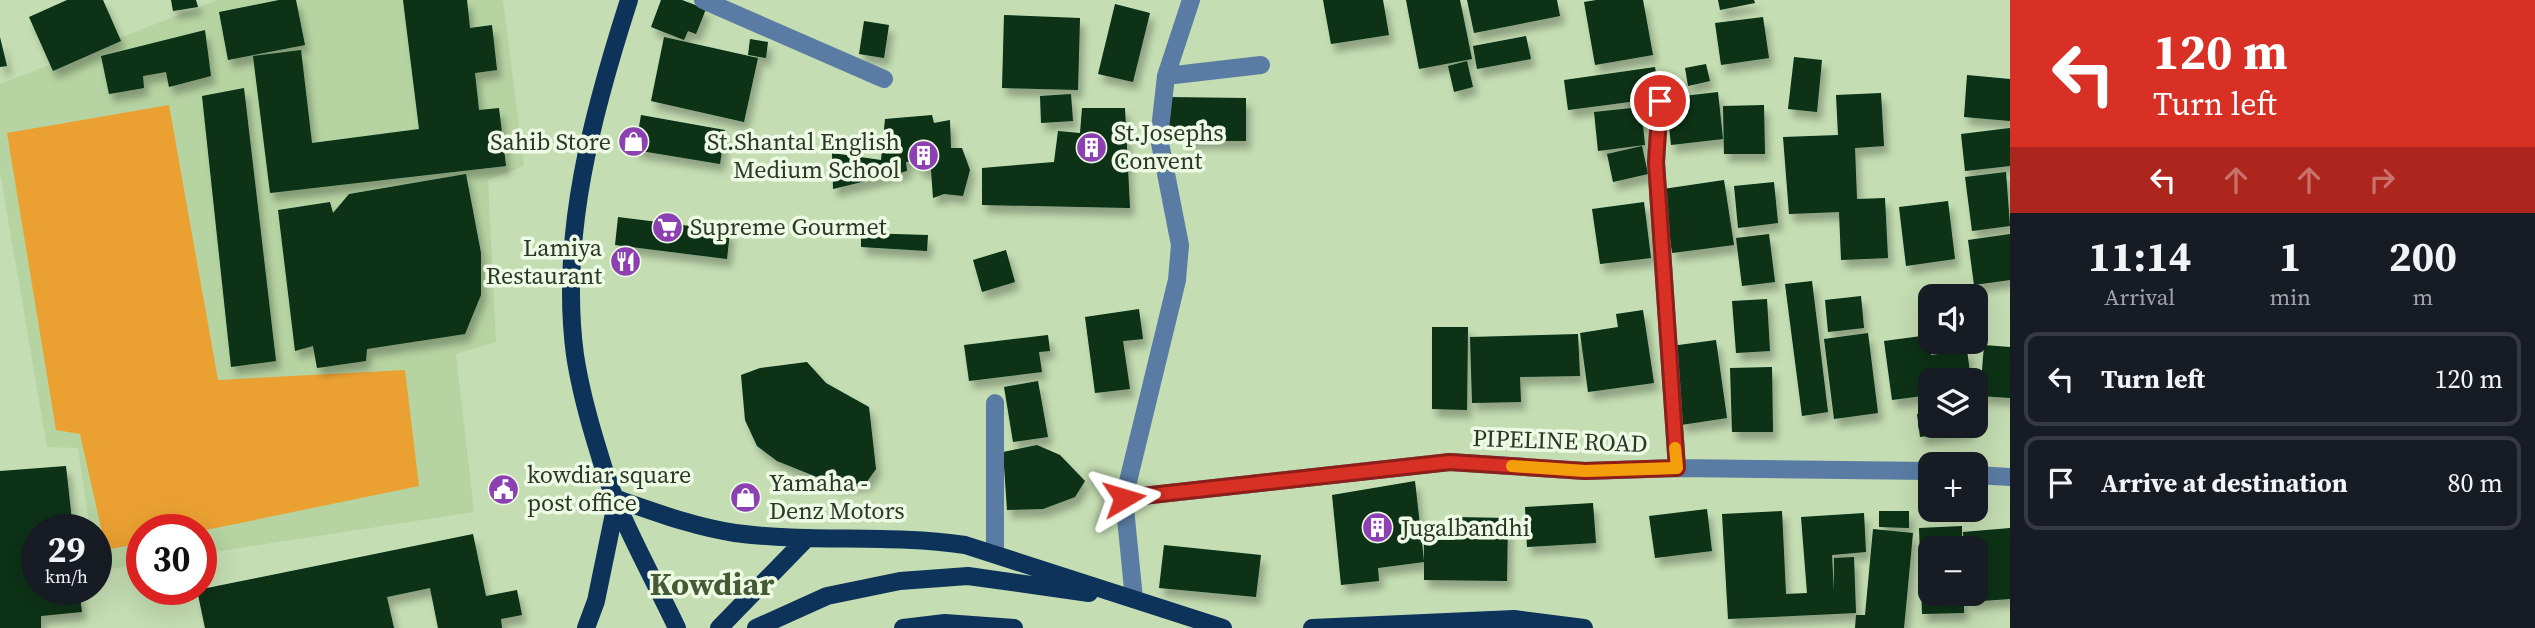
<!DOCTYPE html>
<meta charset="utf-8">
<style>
:root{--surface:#171b24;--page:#242831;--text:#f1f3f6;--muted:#9ea1a6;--line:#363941}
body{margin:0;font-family:"Source Serif 4",serif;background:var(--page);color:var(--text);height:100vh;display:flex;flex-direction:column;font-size:26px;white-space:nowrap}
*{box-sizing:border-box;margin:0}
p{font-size:23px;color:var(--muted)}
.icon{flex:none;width:38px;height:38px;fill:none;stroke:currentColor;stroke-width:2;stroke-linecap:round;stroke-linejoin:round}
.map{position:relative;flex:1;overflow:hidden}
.drawer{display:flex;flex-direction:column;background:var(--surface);width:525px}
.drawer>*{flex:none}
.hud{background:#d93025;color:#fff;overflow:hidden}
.fabs{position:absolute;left:1918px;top:284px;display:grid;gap:14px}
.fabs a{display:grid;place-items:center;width:70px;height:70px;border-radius:14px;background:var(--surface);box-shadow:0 7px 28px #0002;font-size:35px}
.speed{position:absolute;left:21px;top:514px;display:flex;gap:14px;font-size:35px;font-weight:700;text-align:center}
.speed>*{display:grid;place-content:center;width:91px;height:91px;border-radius:50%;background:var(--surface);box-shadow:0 7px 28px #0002;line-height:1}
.speed small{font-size:18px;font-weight:400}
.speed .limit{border:10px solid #d22;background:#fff;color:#111}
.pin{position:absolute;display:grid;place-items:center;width:60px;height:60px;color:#fff;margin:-30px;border:4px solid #fff;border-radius:50%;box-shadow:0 2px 7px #0007}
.me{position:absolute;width:77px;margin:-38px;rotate:83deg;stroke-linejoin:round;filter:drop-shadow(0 0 5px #0008)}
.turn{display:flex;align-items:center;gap:24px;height:147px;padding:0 28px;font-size:32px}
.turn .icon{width:91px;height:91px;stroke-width:2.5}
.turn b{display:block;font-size:49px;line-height:60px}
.lanes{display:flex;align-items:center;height:66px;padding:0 28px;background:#0003;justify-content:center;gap:35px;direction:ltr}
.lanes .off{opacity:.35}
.eta{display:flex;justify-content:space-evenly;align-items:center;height:119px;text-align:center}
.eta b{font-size:42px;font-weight:700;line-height:49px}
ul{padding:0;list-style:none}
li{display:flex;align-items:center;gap:21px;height:94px;margin:0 14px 10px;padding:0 14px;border:4px solid var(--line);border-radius:14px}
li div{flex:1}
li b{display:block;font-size:26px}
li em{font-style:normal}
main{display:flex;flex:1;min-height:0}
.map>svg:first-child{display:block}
.built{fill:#b6d3a2}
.green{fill:#eba132}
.building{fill:#073118;filter:url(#shadow)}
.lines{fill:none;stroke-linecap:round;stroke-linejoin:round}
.minor{stroke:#5a7ca4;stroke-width:18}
.major{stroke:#0d335a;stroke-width:18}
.route-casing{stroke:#8d1f18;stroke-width:18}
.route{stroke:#d93025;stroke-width:12}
.slow{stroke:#f59e0b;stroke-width:12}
.labels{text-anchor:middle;stroke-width:7;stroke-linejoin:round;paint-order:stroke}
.poi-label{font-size:24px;fill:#2d3726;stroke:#edfae4;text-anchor:start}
.street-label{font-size:24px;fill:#2d3726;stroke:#edfae4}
.district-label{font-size:32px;font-weight:bold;fill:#445934;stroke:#edfae4}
</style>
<main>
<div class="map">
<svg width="2010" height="628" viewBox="0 0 2010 628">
<defs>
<filter id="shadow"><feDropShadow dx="4.5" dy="8" stdDeviation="3.5" flood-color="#0004"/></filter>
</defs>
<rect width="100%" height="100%" fill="#c4ddb2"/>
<path class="built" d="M218 0H503L524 166 488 180 496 342 456 354 474 512 201 554V530H142V564L96 571V530H90L78 448 47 447 0 172V84Z"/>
<path class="green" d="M169 105 218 380 405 370 419 486 201 531 142 530V543L106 550 80 434 56 430 7 133Z"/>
<path class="building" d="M67 0H103L121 41 53 71 29 17Z
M171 0H196L198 7 173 11Z
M279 0H296L305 45 228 60 219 12Z
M403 0H467L470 28 492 25 497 70 475 73 479 110 499 108 506 166 270 193 253 56 301 50 312 143 419 129Z
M661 0H682L706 9 696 34 688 31 684 40 651 27Z
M1323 0H1383L1389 35 1331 44Z
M1406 0H1460L1472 59 1419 69Z
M1467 0H1557L1560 16 1474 33Z
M1596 0H1643L1653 55 1595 65 1584 2Z
M1718 0H1754L1755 3 1720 10Z
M1115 4 1150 13 1133 82 1098 74Z
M1004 15 1080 18 1078 90 1002 88Z
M1763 17 1769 58 1721 65 1715 23Z
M864 21 889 25 884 58 859 54Z
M205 30 211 76 169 87 166 72 143 76 144 88 109 94 101 56Z
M1526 36 1531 59 1477 69 1473 46Z
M0 37 7 66 0 67Z
M664 37 758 58 744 122 651 101Z
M750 39 768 42 766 58 748 55Z
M1794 57 1822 60 1817 112 1788 109Z
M1467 61 1473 87 1454 92 1448 66Z
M1706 64 1710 81 1688 86 1685 68Z
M1655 67 1660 98 1568 110 1564 80Z
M1967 75 2010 79V121L1964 117Z
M244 88 276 361 231 367 202 96Z
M1718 92 1723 139 1671 145 1666 98Z
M1881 93 1884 146 1855 148 1857 199 1885 198 1888 258 1841 260 1839 212 1789 214 1783 137 1838 135 1836 95Z
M1071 94 1073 121 1041 123 1040 96Z
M1166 97 1246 98V141H1184V129H1166Z
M1764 105 1765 154H1724L1723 106Z
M1641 107 1645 145 1598 151 1594 112Z
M1082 108H1125L1130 208 982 205V168L1054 162 1058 131 1080 133Z
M641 115 725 130 720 164 635 150Z
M932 115 934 123 950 120 951 148H962L970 170 963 196 944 194 933 198 931 170H922L914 161 906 162 907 171 833 189 832 153 881 160 885 119Z
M2010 128V166L1965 171 1961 134Z
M1642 146 1648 174 1613 182 1607 154Z
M2006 172 2010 226 1972 231 1965 177Z
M466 174 481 253V295L465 334 367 349 366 361 317 368 313 346 295 351 278 210 330 202 333 213 349 194Z
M1724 180 1734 245 1672 253 1663 189Z
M1774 182 1778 223 1738 228 1734 186Z
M1948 201 1955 259 1906 266 1899 207Z
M1644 202 1651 258 1600 264 1592 209Z
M618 217 730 231 727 259 615 245Z
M861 233 928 235 927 251 861 247Z
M1769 234 1775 282 1742 286 1736 238Z
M2010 234V280L1974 285 1968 240Z
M1006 250 1015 282 982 292 973 260Z
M1812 281 1828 412 1802 416 1785 284Z
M1861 296 1864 328 1828 332 1825 300Z
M1767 299 1770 351 1736 353 1732 301Z
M1139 309 1143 339 1123 341 1130 389 1095 393 1085 317Z
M1643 310 1654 383 1588 392 1580 333 1618 327 1616 314Z
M1432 327H1468L1467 410 1432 409Z
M1868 333 1878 413 1834 419 1824 339Z
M1578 334 1580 376 1520 377 1521 402 1472 403 1470 337Z
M1048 335 1050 351 1039 352 1042 372 969 381 964 345Z
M1929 335 1931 355 1967 350 1971 380H1930V395L1892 400 1884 341Z
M1716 340 1727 418 1681 425 1671 346Z
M1984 345 2010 347V398L1980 396Z
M807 362 826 383 869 407 876 469 866 483 837 485 777 461 757 446 745 420 741 375 760 368Z
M1772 367 1773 432H1732L1730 368Z
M1038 381 1048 437 1013 442 1004 387Z
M1930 412V425H1970L1971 431 1920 437 1917 414Z
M1037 445 1060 455 1085 481 1075 497 1043 509 1007 510 1003 452Z
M66 466 73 530H37V590H79L82 612 41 616V628H0V471Z
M1415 481 1424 561V540H1454L1455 517 1508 518 1507 581 1424 580V562L1378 568 1379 581 1341 585 1332 495Z
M1593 503 1596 543 1527 547 1525 507Z
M1707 509 1712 551 1655 558 1649 516Z
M1782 511 1786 594 1807 593 1801 517 1864 513 1866 552 1832 555 1834 591V558L1854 557 1856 613 1728 619 1722 514Z
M1879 511H1909V528L1879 527Z
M1962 526V548H1930V593H1964V613L1922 614 1919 528Z
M2010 528V599L1967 602V593H1976V548H1964L1963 532Z
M1873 529 1913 533 1904 628H1855L1856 615H1865Z
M473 534 486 596 517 590 522 615 501 619 502 628H438L430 588 387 597 394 628H205L197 590Z
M1164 545 1261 555 1256 597 1159 588Z"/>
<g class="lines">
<path class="minor" d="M703 0 884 79
M1166 76 1261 65
M1660 101 1656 162 1677 468
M995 403V554
M1976 475 2010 477
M1124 498 1450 462 1585 471 1677 468 1930 471
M1134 599 1124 498 1177 280 1180 245 1159 138 1166 76 1191 0"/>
<path class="major" d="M629 0C593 112 559 236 575 355 580 388 589 421 599 453 616 513 650 571 677 628
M617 499C655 512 694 527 735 533 812 543 889 534 965 545L1223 628
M586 628 596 601 617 499
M719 628 806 539
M756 628 827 596 900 581 968 576 1089 593
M903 628 945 623 1014 628
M1312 628 1514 619 1584 628"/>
</g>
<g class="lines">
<defs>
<path id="route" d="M1124 498 1450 462 1585 471 1677 468 1656 162 1660 101"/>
</defs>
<use href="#route" class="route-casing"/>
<use href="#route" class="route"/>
<path class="slow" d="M1512 466 1585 471 1677 468 1675 448"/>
</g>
<defs>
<symbol id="shop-disc" viewBox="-11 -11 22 22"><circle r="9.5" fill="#8c40b2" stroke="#edfae4"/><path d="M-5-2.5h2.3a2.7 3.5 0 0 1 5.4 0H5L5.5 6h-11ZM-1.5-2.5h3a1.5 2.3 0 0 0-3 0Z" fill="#fff"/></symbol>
<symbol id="building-disc" viewBox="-11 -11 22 22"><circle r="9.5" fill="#8c40b2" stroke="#edfae4"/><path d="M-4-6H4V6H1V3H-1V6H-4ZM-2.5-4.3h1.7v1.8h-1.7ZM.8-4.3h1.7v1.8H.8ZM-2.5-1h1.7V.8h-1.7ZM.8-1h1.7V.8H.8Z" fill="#fff"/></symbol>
<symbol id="supermarket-disc" viewBox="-11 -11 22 22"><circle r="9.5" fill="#8c40b2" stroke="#edfae4"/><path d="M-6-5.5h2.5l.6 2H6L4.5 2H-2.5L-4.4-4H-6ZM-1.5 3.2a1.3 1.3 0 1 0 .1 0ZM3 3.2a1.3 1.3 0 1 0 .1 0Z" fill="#fff"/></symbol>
<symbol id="restaurant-disc" viewBox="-11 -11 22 22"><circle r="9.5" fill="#8c40b2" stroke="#edfae4"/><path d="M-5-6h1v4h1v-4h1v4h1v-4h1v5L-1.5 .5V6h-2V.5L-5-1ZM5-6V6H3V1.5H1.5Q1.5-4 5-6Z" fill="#fff"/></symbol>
<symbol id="civic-disc" viewBox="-11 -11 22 22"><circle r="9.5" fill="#8c40b2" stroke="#edfae4"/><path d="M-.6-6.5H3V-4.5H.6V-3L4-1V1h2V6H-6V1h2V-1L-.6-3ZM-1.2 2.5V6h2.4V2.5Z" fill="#fff"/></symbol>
</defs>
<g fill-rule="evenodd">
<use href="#shop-disc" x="616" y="124" width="35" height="35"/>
<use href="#building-disc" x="1074" y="130" width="35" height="35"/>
<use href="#building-disc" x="906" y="138" width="35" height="35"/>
<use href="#supermarket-disc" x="650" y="210" width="35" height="35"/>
<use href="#restaurant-disc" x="608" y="244" width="35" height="35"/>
<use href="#civic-disc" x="486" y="472" width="35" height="35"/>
<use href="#shop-disc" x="728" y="480" width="35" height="35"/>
<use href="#building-disc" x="1360" y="510" width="35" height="35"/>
</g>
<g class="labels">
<g class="poi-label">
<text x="1114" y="141">St.Josephs<tspan x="1114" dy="28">Convent</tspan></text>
<text x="611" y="150" text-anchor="end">Sahib Store</text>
<text x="900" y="150" text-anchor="end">St.Shantal English<tspan x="900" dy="28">Medium School</tspan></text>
<text x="690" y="235">Supreme Gourmet</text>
<text x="602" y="256" text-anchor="end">Lamiya<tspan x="602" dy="28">Restaurant</tspan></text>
<text x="527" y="483">kowdiar square<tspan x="527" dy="28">post office</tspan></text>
<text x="769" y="491">Yamaha -<tspan x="769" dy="28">Denz Motors</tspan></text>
<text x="1401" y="536">Jugalbandhi</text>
</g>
<g class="street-label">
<text transform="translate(1560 441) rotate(2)" y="8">PIPELINE ROAD</text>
</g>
<g class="district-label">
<text x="712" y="595">Kowdiar</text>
</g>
</g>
</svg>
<div class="fabs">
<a><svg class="icon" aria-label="sound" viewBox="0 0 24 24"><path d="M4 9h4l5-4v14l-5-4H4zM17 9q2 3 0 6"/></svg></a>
<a><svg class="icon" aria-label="layers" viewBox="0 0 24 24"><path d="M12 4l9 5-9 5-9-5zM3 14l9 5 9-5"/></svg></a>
<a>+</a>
<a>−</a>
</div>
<div class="speed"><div>29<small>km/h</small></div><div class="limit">30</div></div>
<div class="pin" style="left:1660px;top:101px;background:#d93025"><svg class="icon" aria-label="arrive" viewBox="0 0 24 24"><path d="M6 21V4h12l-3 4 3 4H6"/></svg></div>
<svg class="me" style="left:1124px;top:498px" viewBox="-20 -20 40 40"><path d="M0-17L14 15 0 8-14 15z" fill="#d93025" stroke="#fff" stroke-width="4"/></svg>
</div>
<section class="drawer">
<div class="hud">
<div class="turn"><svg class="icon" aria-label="left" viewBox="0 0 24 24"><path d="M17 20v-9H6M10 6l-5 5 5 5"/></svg><div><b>120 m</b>Turn left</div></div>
<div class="lanes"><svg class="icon" aria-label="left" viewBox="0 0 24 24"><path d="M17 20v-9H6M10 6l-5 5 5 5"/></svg><svg class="icon off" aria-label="ahead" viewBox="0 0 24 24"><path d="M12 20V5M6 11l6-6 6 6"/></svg><svg class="icon off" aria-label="ahead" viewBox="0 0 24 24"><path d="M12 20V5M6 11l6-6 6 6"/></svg><svg class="icon off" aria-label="right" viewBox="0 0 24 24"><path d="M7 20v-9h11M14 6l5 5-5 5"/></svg></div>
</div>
<div class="eta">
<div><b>11:14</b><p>Arrival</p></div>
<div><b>1</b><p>min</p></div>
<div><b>200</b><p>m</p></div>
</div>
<ul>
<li><svg class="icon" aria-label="left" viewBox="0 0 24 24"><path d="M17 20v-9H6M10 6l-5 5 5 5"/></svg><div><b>Turn left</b></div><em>120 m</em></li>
<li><svg class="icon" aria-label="arrive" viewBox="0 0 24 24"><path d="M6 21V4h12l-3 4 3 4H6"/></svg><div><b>Arrive at destination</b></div><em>80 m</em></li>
</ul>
</section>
</main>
